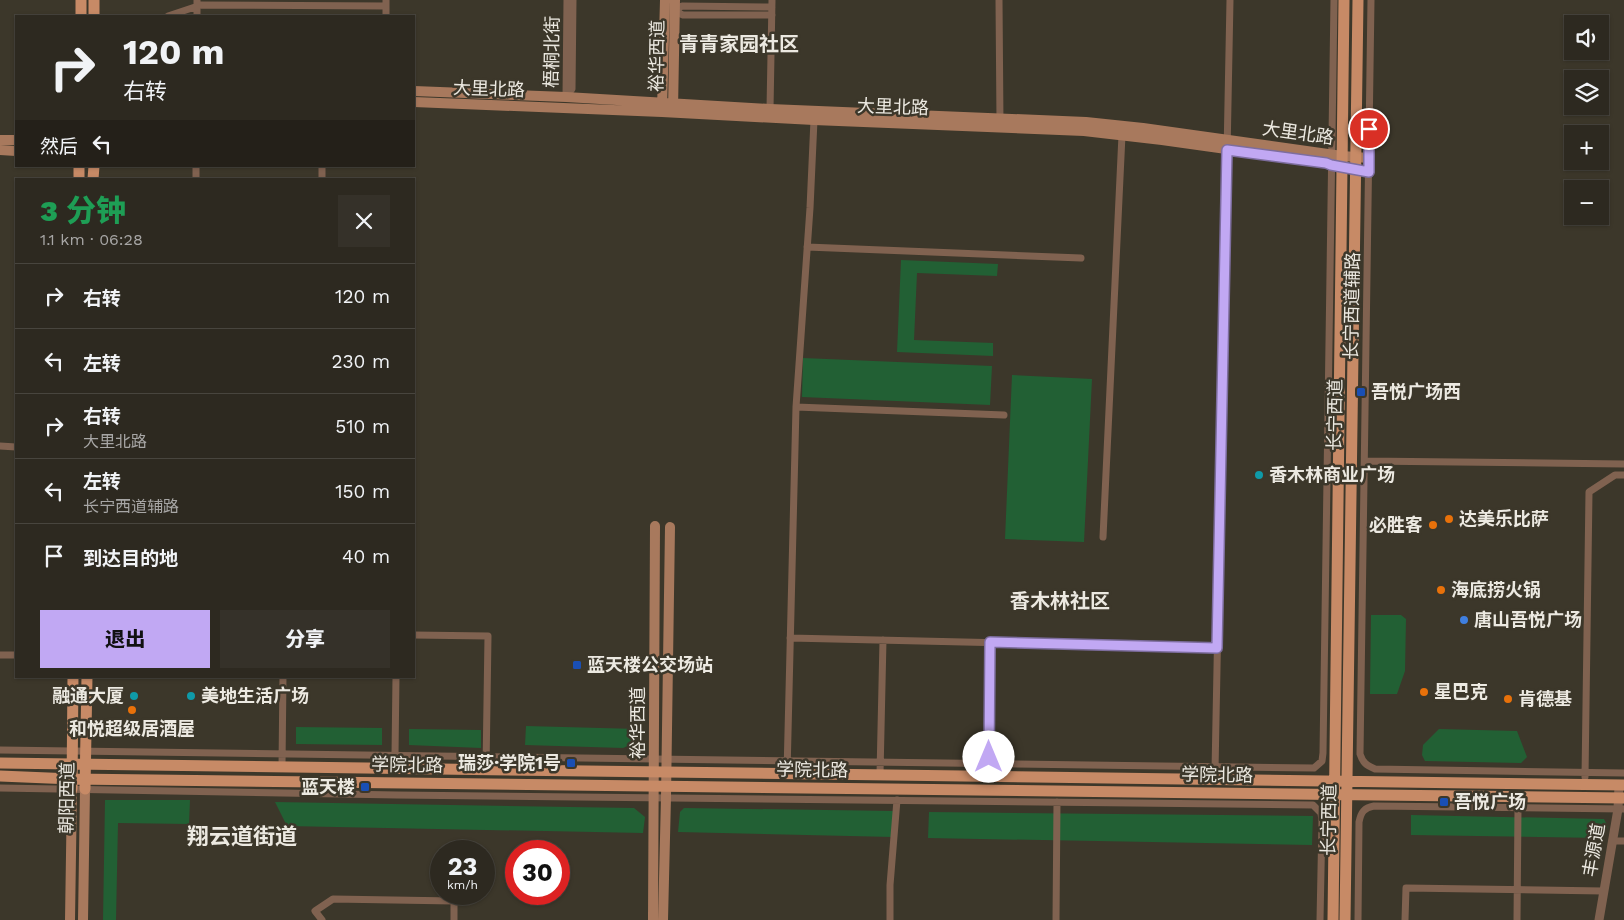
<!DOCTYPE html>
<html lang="zh">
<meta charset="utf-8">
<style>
:root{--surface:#2d2920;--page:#353129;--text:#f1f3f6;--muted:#a7a6a5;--line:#48453e;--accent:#c1a8f3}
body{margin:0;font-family:"Work Sans","Noto Sans SC",sans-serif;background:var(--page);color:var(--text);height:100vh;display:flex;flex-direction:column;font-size:19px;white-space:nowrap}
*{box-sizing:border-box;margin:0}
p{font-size:16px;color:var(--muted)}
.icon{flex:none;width:28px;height:28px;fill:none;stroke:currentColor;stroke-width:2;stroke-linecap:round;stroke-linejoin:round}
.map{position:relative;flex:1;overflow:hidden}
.drawer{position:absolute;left:15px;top:178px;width:400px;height:500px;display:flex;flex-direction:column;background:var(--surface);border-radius:0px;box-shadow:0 1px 4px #0004,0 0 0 1px var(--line)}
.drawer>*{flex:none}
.hud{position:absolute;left:15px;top:15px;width:400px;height:152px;border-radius:0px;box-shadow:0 1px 4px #0004,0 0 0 1px var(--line);background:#2d2920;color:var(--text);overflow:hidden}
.tools{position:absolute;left:1564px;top:15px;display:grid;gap:10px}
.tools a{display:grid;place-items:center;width:45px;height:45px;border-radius:0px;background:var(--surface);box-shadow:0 1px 4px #0004,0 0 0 1px var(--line);font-size:25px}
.speed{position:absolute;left:430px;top:840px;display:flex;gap:10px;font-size:25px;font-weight:700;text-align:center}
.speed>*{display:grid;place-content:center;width:65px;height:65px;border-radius:50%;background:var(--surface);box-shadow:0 1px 4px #0004,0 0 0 1px var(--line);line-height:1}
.speed small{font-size:12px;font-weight:400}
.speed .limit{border:8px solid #d22;background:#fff;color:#111}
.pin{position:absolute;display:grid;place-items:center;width:42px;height:42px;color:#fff;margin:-21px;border:2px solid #fff;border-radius:50%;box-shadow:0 1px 5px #0007}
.me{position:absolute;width:55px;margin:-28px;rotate:0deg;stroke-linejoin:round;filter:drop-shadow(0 0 4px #0008)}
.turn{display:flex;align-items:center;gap:18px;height:105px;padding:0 25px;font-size:22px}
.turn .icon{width:65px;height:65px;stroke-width:2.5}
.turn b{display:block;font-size:35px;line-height:42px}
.then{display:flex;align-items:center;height:48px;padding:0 25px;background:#0003;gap:10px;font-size:19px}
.round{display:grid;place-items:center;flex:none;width:52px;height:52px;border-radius:0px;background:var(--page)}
.summary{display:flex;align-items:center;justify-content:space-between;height:85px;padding:0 25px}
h1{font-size:30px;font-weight:800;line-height:38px;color:#1e9e55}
.button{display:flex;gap:10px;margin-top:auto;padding:10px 25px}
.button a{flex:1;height:58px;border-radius:0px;background:var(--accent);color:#111;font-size:20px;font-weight:800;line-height:58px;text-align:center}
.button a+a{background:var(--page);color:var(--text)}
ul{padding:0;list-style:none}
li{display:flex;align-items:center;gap:15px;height:65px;padding:0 25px;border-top:1px solid var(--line)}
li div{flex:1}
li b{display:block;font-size:19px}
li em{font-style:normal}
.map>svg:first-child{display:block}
.green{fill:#226034}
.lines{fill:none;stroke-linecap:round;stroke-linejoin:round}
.minor{stroke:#806250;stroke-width:7}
.tertiary{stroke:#806250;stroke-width:9}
.secondary{stroke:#a8795d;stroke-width:10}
.primary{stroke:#c78a66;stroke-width:11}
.route-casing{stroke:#7d6d9e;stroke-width:12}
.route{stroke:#c1a8f3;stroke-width:9}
.transit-dot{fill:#1a4fb4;stroke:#3c372a;stroke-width:2}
.culture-dot{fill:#0f9aa8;stroke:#3c372a;stroke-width:2}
.food-dot{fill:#e8710a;stroke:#3c372a;stroke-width:2}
.shop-dot{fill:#3f7fe0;stroke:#3c372a;stroke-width:2}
.labels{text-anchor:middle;stroke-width:5;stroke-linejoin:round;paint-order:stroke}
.street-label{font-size:18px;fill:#ece9e1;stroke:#3c372a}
.poi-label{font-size:18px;font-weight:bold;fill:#ece9e1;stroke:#3c372a;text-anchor:start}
.quarter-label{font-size:20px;font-weight:bold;fill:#ece9e1;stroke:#3c372a}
.district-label{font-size:22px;font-weight:bold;fill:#ece9e1;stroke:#3c372a}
</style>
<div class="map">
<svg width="1624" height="920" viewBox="0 0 1624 920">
<rect width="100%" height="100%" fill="#3c372a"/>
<path class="green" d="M901 260 998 264 997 276 917 273 914 340 993 343V356L897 352Z
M803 358 992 366 990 405 802 397Z
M1012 375 1092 379 1084 542 1005 539Z
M1371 615H1401L1406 619 1405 671 1397 694H1370Z
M526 726 638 729 637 738 632 744 623 748 525 745Z
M296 727 382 728V745L296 744Z
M409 729 481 730V748L409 745Z
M1439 729 1517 731 1527 757 1521 763 1425 761 1422 755 1423 745Z
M105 800H190L189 824 118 823 116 920H103Z
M275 802 634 808 645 817 643 833 287 826Z
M684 808 893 811V837L678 832 680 812Z
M929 812 1313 816 1312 845 928 838Z
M1411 815 1604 819 1608 827 1602 838 1411 835Z"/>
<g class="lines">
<path class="minor" d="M999 0 1000 122
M1371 0 1360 754C1363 763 1366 765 1375 769L1624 773
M674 11 682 6 772 7
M674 11 683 15H772
M168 16 201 5 386 6
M197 16V0
M386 16V0
M566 97 572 89 573 0
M566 97 567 0
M770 109 772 0
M196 179V166
M322 179V166
M807 247 1081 258
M796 407 1004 415
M0 446 16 447
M1365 461 1624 464
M1103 537 1122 135
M414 635 488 636 486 769
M790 638 1217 648
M0 655H16
M396 676 395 755 397 767
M0 750 1314 768 1322 761 1323 753 1334 0
M282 766 283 676
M1215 771 1230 0
M787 773 796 407 810 208 814 120
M880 774 883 640
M989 776 990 642
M1585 777 1589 492 1615 475H1624
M0 788 397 795 1313 805 1321 813 1322 821 1320 920
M1612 841H1624
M322 920 315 911 333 899 454 901V920
M890 920V885L897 800
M1056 920 1057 802
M1358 920 1359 822C1361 812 1364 808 1374 806L1624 809
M1405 920 1406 888 1603 891
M1517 920 1518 808"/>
<path class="tertiary" d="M1599 920 1618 809 1619 785"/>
<path class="secondary" d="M414 91 566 97 770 109 1086 122 1143 128 1342 156 1369 158
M414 102 662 112 814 120 1084 131 1162 140 1326 163 1331 165 1369 172
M662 109 665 0
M673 110 675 0
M0 140H16
M0 150 16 151
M70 920 72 789
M83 920 85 789
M653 920 655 526
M663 920 666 797 670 527"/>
<path class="primary" d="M81 16V0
M94 16V0
M79 179V166
M93 179 94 166
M0 763 1624 785
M0 776 72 779 1624 798
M72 789 73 676
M85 789 87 676
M1333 920 1344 0
M1345 920 1358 0"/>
</g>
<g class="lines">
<defs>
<path id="route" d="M989 757 990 642 1217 648 1227 150 1326 163 1331 165 1369 172V129"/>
</defs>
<use href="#route" class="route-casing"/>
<use href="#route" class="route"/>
</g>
<g class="transit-dot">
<rect x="1356" y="387" width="10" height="10" rx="2.5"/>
<rect x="572" y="660" width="10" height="10" rx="2.5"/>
<rect x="566" y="758" width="10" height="10" rx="2.5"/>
<rect x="360" y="782" width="10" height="10" rx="2.5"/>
<rect x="1439" y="797" width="10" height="10" rx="2.5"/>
</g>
<g class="culture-dot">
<circle cx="1259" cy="475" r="5"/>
<circle cx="134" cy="696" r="5"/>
<circle cx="191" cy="696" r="5"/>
</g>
<g class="food-dot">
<circle cx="1449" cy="519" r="5"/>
<circle cx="1433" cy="525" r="5"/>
<circle cx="1441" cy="590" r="5"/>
<circle cx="1424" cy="692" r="5"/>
<circle cx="1508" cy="699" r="5"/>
<circle cx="132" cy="710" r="5"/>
</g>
<circle class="shop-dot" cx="1464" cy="620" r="5"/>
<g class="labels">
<g class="street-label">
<text transform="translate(552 52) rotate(-89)" y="6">梧桐北街</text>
<text transform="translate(657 56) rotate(-89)" y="6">裕华西道</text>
<text transform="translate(489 89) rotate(2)" y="6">大里北路</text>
<text transform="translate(893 107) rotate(2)" y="6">大里北路</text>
<text transform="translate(1298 133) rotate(8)" y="6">大里北路</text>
<text transform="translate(1352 306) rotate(-89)" y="6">长宁西道辅路</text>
<text transform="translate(1335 415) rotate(-89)" y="6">长宁西道</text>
<text transform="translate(638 723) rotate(-90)" y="6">裕华西道</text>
<text transform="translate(407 765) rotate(1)" y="6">学院北路</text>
<text transform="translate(812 770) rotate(1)" y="6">学院北路</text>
<text transform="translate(1217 775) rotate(1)" y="6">学院北路</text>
<text transform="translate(67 798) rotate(-89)" y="6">朝阳西道</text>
<text transform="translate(1329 820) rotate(-89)" y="6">长宁西道</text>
<text transform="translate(1594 850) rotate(-80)" y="6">丰源道</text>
</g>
<g class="poi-label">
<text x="1371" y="398">吾悦广场西</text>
<text x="1269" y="481">香木林商业广场</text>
<text x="1459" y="525">达美乐比萨</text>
<text x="1423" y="531" text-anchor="end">必胜客</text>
<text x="1451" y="596">海底捞火锅</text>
<text x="1474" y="626">唐山吾悦广场</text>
<text x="587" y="671">蓝天楼公交场站</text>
<text x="1434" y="698">星巴克</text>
<text x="124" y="702" text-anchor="end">融通大厦</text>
<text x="201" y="702">美地生活广场</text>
<text x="1518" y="705">肯德基</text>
<text x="132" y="735" text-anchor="middle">和悦超级居酒屋</text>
<text x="561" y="769" text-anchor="end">瑞莎·学院1号</text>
<text x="355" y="793" text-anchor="end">蓝天楼</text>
<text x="1454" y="808">吾悦广场</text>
</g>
<g class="quarter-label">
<text x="739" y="51">青青家园社区</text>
<text x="1060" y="608">香木林社区</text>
</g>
<g class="district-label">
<text x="242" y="844">翔云道街道</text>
</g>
</g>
</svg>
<div class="tools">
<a><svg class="icon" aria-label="sound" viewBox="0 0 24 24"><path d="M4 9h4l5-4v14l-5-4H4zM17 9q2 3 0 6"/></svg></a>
<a><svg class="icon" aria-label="layers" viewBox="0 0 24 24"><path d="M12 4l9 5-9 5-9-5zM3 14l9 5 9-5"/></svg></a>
<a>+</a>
<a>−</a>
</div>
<div class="speed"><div>23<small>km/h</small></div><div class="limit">30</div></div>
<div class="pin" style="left:1369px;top:129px;background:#d93025"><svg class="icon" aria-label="arrive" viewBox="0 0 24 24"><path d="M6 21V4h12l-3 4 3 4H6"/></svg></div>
<svg class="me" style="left:989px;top:757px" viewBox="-20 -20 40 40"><circle r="19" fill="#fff"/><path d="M0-13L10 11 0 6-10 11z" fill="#c1a8f3"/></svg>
<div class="hud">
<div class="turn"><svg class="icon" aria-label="right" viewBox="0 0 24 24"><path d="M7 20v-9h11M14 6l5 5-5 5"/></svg><div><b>120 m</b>右转</div></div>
<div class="then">然后<svg class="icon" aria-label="left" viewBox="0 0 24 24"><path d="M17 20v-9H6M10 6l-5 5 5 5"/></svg></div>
</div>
<section class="drawer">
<div class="summary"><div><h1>3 分钟</h1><p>1.1 km · 06:28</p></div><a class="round"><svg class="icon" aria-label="close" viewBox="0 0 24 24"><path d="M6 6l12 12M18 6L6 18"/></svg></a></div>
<ul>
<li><svg class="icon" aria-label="right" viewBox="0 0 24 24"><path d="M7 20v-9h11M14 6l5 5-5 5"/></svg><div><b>右转</b></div><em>120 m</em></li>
<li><svg class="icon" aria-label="left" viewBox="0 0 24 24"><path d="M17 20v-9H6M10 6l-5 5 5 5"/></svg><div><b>左转</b></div><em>230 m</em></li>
<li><svg class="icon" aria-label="right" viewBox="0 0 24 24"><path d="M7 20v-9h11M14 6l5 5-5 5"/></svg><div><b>右转</b><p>大里北路</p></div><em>510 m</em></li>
<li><svg class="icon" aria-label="left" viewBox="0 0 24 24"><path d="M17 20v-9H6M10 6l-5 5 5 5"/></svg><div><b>左转</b><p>长宁西道辅路</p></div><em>150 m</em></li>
<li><svg class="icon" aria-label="arrive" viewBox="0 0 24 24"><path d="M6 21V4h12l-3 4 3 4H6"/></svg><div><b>到达目的地</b></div><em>40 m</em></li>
</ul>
<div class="button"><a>退出</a><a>分享</a></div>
</section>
</div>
